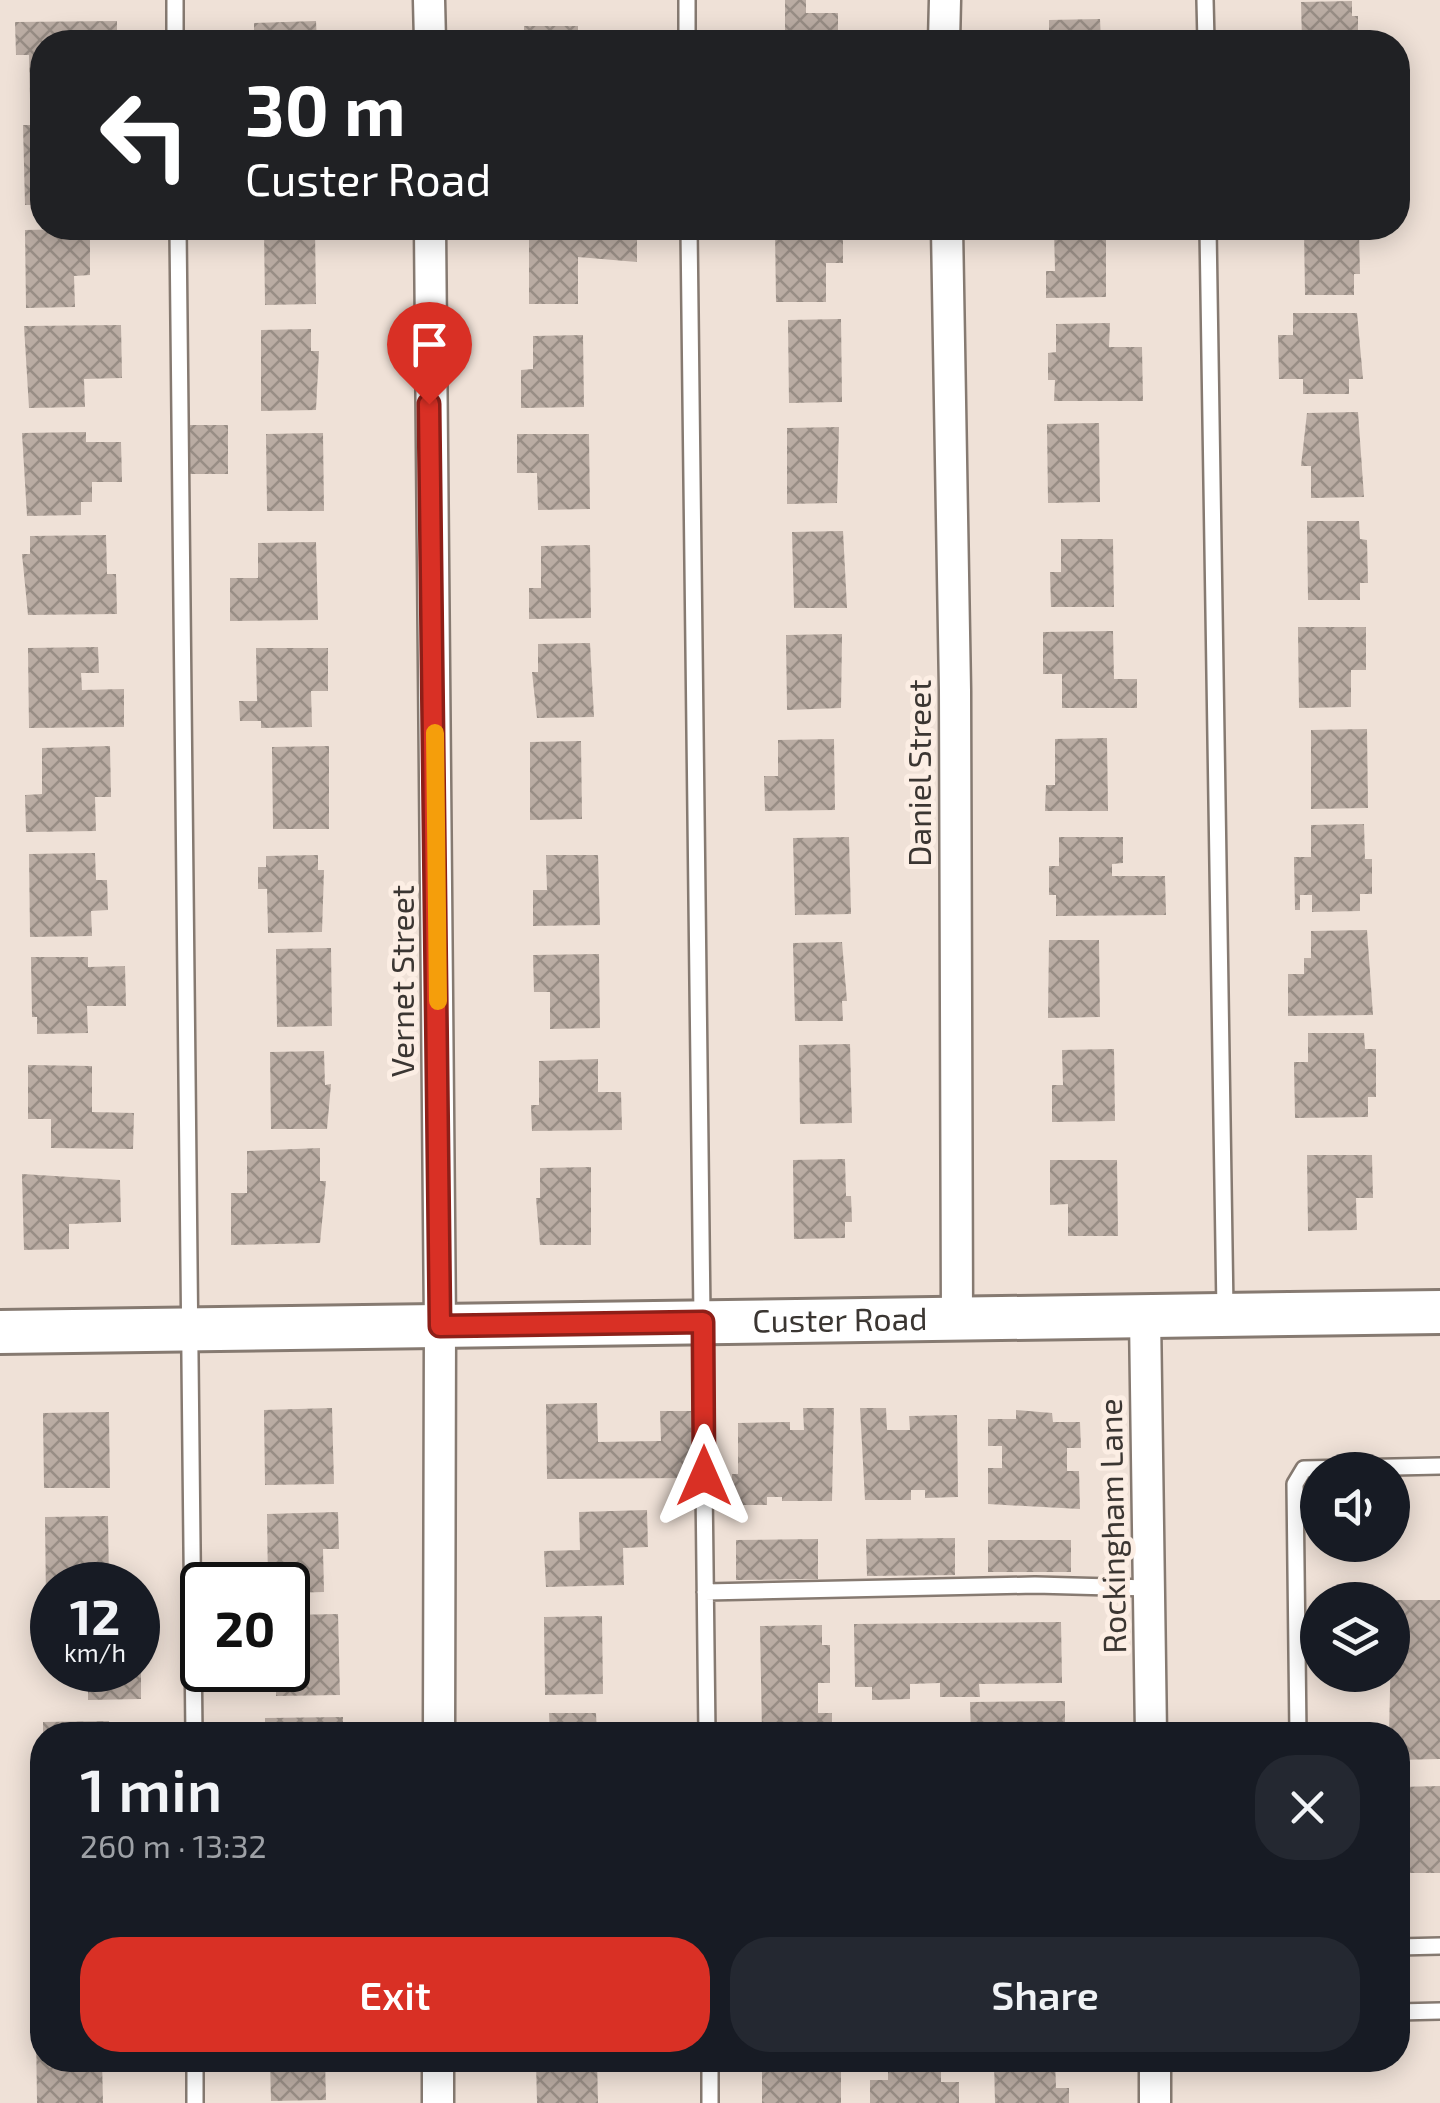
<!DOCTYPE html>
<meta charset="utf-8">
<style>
:root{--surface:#171b24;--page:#242831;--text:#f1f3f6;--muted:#9ea1a6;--accent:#d93025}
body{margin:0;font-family:"Exo 2",sans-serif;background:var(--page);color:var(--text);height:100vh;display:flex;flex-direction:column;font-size:38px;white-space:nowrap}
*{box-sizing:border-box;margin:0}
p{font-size:32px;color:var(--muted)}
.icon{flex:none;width:55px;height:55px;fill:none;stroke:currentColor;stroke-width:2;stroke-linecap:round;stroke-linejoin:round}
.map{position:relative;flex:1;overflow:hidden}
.drawer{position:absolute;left:30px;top:1722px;width:1380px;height:350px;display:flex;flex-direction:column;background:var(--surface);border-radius:40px;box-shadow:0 5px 25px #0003}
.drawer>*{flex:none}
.guide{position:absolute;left:30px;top:30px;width:1380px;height:210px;border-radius:40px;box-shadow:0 5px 25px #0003;background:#202124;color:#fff;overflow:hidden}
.controls{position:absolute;left:1300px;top:1452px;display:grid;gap:20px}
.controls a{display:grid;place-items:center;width:110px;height:110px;border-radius:50%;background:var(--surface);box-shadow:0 5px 25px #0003;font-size:50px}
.speed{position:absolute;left:30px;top:1562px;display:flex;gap:20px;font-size:50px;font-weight:700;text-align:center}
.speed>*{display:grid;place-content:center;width:130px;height:130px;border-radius:50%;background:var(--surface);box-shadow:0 5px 25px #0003;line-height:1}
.speed small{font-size:25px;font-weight:400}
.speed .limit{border:5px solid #111;border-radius:15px;background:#fff;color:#111}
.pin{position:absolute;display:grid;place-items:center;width:85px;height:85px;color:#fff;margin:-102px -42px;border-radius:50% 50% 50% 0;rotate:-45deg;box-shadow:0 0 10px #0007}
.pin .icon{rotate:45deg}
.me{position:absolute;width:110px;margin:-55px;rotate:0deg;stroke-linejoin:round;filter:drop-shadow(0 0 8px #0008)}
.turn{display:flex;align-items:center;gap:35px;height:210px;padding:0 50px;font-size:45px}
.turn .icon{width:130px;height:130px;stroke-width:2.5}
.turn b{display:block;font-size:70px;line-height:85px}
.round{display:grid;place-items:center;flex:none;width:105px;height:105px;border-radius:40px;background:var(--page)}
.overview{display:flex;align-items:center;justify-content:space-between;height:170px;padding:0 50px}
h1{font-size:60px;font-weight:600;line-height:75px}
.primary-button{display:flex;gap:20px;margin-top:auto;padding:20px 50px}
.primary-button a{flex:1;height:115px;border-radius:40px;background:var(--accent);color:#fff;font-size:40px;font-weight:600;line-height:115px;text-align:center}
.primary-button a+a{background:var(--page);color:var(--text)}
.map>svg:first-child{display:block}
.building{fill:url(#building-cross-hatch)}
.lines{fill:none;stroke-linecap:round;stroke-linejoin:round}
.lane-casing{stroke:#867a71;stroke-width:20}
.street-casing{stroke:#867a71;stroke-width:35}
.secondary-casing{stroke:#867a71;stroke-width:48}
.lane{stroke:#fff;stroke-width:15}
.street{stroke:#fff;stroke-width:30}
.secondary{stroke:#fff;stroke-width:42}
.route-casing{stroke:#8d1f18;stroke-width:25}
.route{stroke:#d93025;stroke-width:18}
.slow{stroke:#f59e0b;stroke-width:18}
.labels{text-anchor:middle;stroke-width:10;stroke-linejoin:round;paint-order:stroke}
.street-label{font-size:32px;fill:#3b3632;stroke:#fceee4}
</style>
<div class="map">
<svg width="1440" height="2103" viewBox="0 0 1440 2103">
<defs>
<pattern id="building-cross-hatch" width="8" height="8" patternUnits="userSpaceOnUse" patternTransform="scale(2.5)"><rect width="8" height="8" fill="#baaca3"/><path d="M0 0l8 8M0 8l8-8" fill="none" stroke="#988d85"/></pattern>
</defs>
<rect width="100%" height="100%" fill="#efe1d7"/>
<path class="building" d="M785 0H806V13H838V42H785Z
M1352 1V16H1358V42H1302L1301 2Z
M1100 19 1101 42H1049V20Z
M117 21V42H42V100H30L29 55H16L15 22Z
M316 21 317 42H254V23Z
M524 26H578V42H524Z
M23 125H42V205H25Z
M264 228H315L316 304 265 305Z
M529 228H637V262L578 257V304H529Z
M775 228H843V263H826V302H776Z
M1054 228H1106V297L1046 298V271H1055Z
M1304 228H1359L1360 274H1354V295H1305Z
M76 229 77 238 90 237V275L74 276 75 307 26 308 25 230Z
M1293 313H1357L1363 379H1349V394H1303V379H1279L1278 335H1293Z
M841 319 842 402 789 403 788 320Z
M1110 323 1109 347H1142L1143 401H1054L1055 380H1048V353L1056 352V324Z
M121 325 122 378 84 379 85 407 29 408 24 326Z
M311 329V351H319L316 410 261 411V330Z
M583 335 584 407 521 408V370L533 369V336Z
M1358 412 1364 497 1311 498V466H1301L1307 413Z
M1099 423 1100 502 1048 503 1047 424Z
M188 425H228V474H188Z
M839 427 837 503 787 504V428Z
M86 432V442H121L122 482H92V502H81V515L27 516 22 433Z
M323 433 324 511H267L266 434Z
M517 434H589L590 509 538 510 537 473H517Z
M1307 521H1359L1360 539 1367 540 1368 583H1360V600H1308Z
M843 531 847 608H794L792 532Z
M106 535 107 574H116L117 614 28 615 22 554H30V536Z
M1061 539H1113L1114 607H1051L1050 572H1061Z
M316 542 318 620 230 621V578H258V543Z
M590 545 591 618 529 619V588H541V546Z
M1298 627H1366V670H1351V707L1299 708Z
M1113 631 1114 679H1137V708H1062V674H1043V632Z
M842 634 841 708 787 710 786 635Z
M590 643 594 717 537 718 532 672H538V644Z
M98 647 99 673H81L82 690 124 689V727L29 728 28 648Z
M256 648H328V691H311L312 727 261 728V721H240L239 701H257Z
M1367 729 1368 808 1311 809V730Z
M1107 738 1108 811H1045L1046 785H1055V739Z
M834 739 835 810 765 811 764 776H778V740Z
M581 741 582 819 530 820V742Z
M110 746 111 797H95L96 831 26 832 25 795 42 794V748Z
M329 746V829H273L272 747Z
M1364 824 1365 859H1372V894H1360V911L1312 912V895H1300V910H1295L1294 857H1311V825Z
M849 837 851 914 795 915 793 838Z
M1059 837H1123V863L1112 864V876H1165L1166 915 1056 916V895H1049V866H1059Z
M95 853 96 880H107L108 910 91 911 92 936 30 937 29 854Z
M318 855V870H324L322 932 268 933 267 889H258V867H266V856Z
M546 855H598L600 925 533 926V890H547Z
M1367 930 1373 1015 1288 1016V974H1304V958H1311V931Z
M1049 940H1099L1100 1017 1048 1018Z
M842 942 847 1001H842L843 1021H795L793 943Z
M331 948 332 1026 277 1027 276 949Z
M599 954 600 1028 550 1029V992H534L533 955Z
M31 957H88V967L125 966 126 1006H87L88 1033 37 1034V1017H32Z
M1308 1033H1364L1365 1049H1376V1097H1368V1117L1295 1118 1294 1062H1308Z
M850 1044 852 1123 800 1124 799 1045Z
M1114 1049 1115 1121 1052 1122V1085H1063L1062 1050Z
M324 1051 325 1085 331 1084 327 1129H271L270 1052Z
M598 1059V1092H621L622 1130 532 1131 531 1105H539V1061Z
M28 1065 92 1066V1112L134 1113 133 1149 51 1148V1119H28Z
M320 1148V1181H326L320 1243 231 1245V1193H247V1151Z
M1307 1155H1372L1373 1198H1356L1357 1230 1308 1231Z
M845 1159 846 1196H851L852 1222H845V1238L794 1239 793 1160Z
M1050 1160H1117L1118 1236H1068V1204L1050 1205Z
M591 1167V1245H540L536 1198H540V1168Z
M22 1174 120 1180 121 1222 69 1224V1249L24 1250Z
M597 1403 598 1442 661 1441 660 1411H691L692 1478 547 1479 546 1404Z
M332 1408 334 1484 265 1485 264 1410Z
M803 1408H834L832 1501H782V1497H767V1505H732V1474H738V1423L790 1422V1430H804Z
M860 1408H886L887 1430H910L909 1416 957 1415 958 1497 925 1498V1490H911V1500H865Z
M1016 1410 1052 1413 1053 1422H1080L1081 1448H1067V1471H1079L1080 1509 988 1504V1468H1002V1446H988V1419H1016Z
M109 1412 110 1488H44L43 1413Z
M647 1510 648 1547 623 1548 624 1585 546 1587 544 1551 580 1550 579 1512Z
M338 1512 339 1549H323L324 1592 288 1593V1585H268L267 1514Z
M108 1516 109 1585H52V1599L46 1600 45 1517Z
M955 1538V1575L867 1576 866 1539Z
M818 1539V1579L736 1580V1540Z
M988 1540H1071V1572H988Z
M1392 1600H1440V1759L1398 1760V1735H1389Z
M338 1614 340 1695 276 1696V1670H288V1615Z
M602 1616 603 1694 545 1695 544 1617Z
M44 1619H52V1668H45Z
M1061 1622 1062 1683 979 1684 980 1697H940V1683L910 1684V1699L872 1700V1687H855L854 1624Z
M822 1625V1645H830V1683H818V1713H832V1735H762L760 1626Z
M88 1670H141V1699L88 1700Z
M1065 1701V1735H971L970 1702Z
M549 1713H596L597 1735H550Z
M343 1717V1735H265V1718Z
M109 1721 110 1735H43V1722Z
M1440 1786V1873H1398V1787Z
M42 1821V1876H38L37 1822Z
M36 1966H42V2004H36Z
M36 2028H42V2060H102L103 2103H37Z
M270 2060H325L326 2100 271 2101Z
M536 2060H597L598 2103H537Z
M762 2060H841V2103H762Z
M994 2060H1055L1056 2088H1069V2103H995Z
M888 2064H941V2082H959V2103H870V2080H888Z"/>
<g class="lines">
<defs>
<path id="lane" d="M175 0V42
M687 0V42
M1205 0 1206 42
M178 228 194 1735
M689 228 707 1735
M1208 228 1225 1311
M705 1592 1035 1585 1149 1588
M1298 1735 1295 1484 1304 1469 1440 1466
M1398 1947 1440 1946
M1398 2012 1440 2011
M195 2060V2103
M710 2060V2103"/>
<path id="street" d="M429 0 430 42
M944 42 945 0
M430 228 440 1326 439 1735
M947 228 955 690 957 1319
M1145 1316 1151 1735
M1155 2060V2103
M438 2103V2060"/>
<g id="secondary">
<path id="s1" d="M0 1332 1440 1312"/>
</g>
</defs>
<use href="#lane" class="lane-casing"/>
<use href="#street" class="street-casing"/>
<use href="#secondary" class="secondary-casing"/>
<use href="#lane" class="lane"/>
<use href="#street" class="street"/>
<use href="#secondary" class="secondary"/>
</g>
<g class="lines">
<defs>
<path id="route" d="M429 404 440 1326 703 1322 704 1476"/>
</defs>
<use href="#route" class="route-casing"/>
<use href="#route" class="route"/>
<path class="slow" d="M435 733 438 1001"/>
</g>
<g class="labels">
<g class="street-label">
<text transform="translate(920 773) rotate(-90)" y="11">Daniel Street</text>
<text transform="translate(403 981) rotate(-90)" y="11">Vernet Street</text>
<text dy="11" stroke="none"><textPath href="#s1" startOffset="840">Custer Road</textPath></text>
<text transform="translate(1113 1526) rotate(-91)" y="11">Rockingham Lane</text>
</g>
</g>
</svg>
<div class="controls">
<a><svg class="icon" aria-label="sound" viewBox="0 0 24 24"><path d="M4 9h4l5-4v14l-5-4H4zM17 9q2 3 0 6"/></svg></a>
<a><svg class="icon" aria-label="layers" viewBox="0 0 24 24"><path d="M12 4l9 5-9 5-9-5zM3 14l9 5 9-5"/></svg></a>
</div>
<div class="speed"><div>12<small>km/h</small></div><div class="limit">20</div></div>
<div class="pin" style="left:429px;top:404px;background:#d93025"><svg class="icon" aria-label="arrive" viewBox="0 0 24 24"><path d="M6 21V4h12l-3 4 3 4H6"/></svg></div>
<svg class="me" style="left:704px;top:1476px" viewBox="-20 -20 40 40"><path d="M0-17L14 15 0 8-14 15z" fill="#d93025" stroke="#fff" stroke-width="4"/></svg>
<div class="guide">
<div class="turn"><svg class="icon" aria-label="left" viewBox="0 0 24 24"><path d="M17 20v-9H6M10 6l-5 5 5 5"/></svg><div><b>30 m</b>Custer Road</div></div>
</div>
<section class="drawer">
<div class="overview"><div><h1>1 min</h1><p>260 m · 13:32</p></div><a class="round"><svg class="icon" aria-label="close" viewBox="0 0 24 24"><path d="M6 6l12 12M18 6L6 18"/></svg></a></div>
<div class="primary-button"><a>Exit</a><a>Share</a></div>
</section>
</div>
